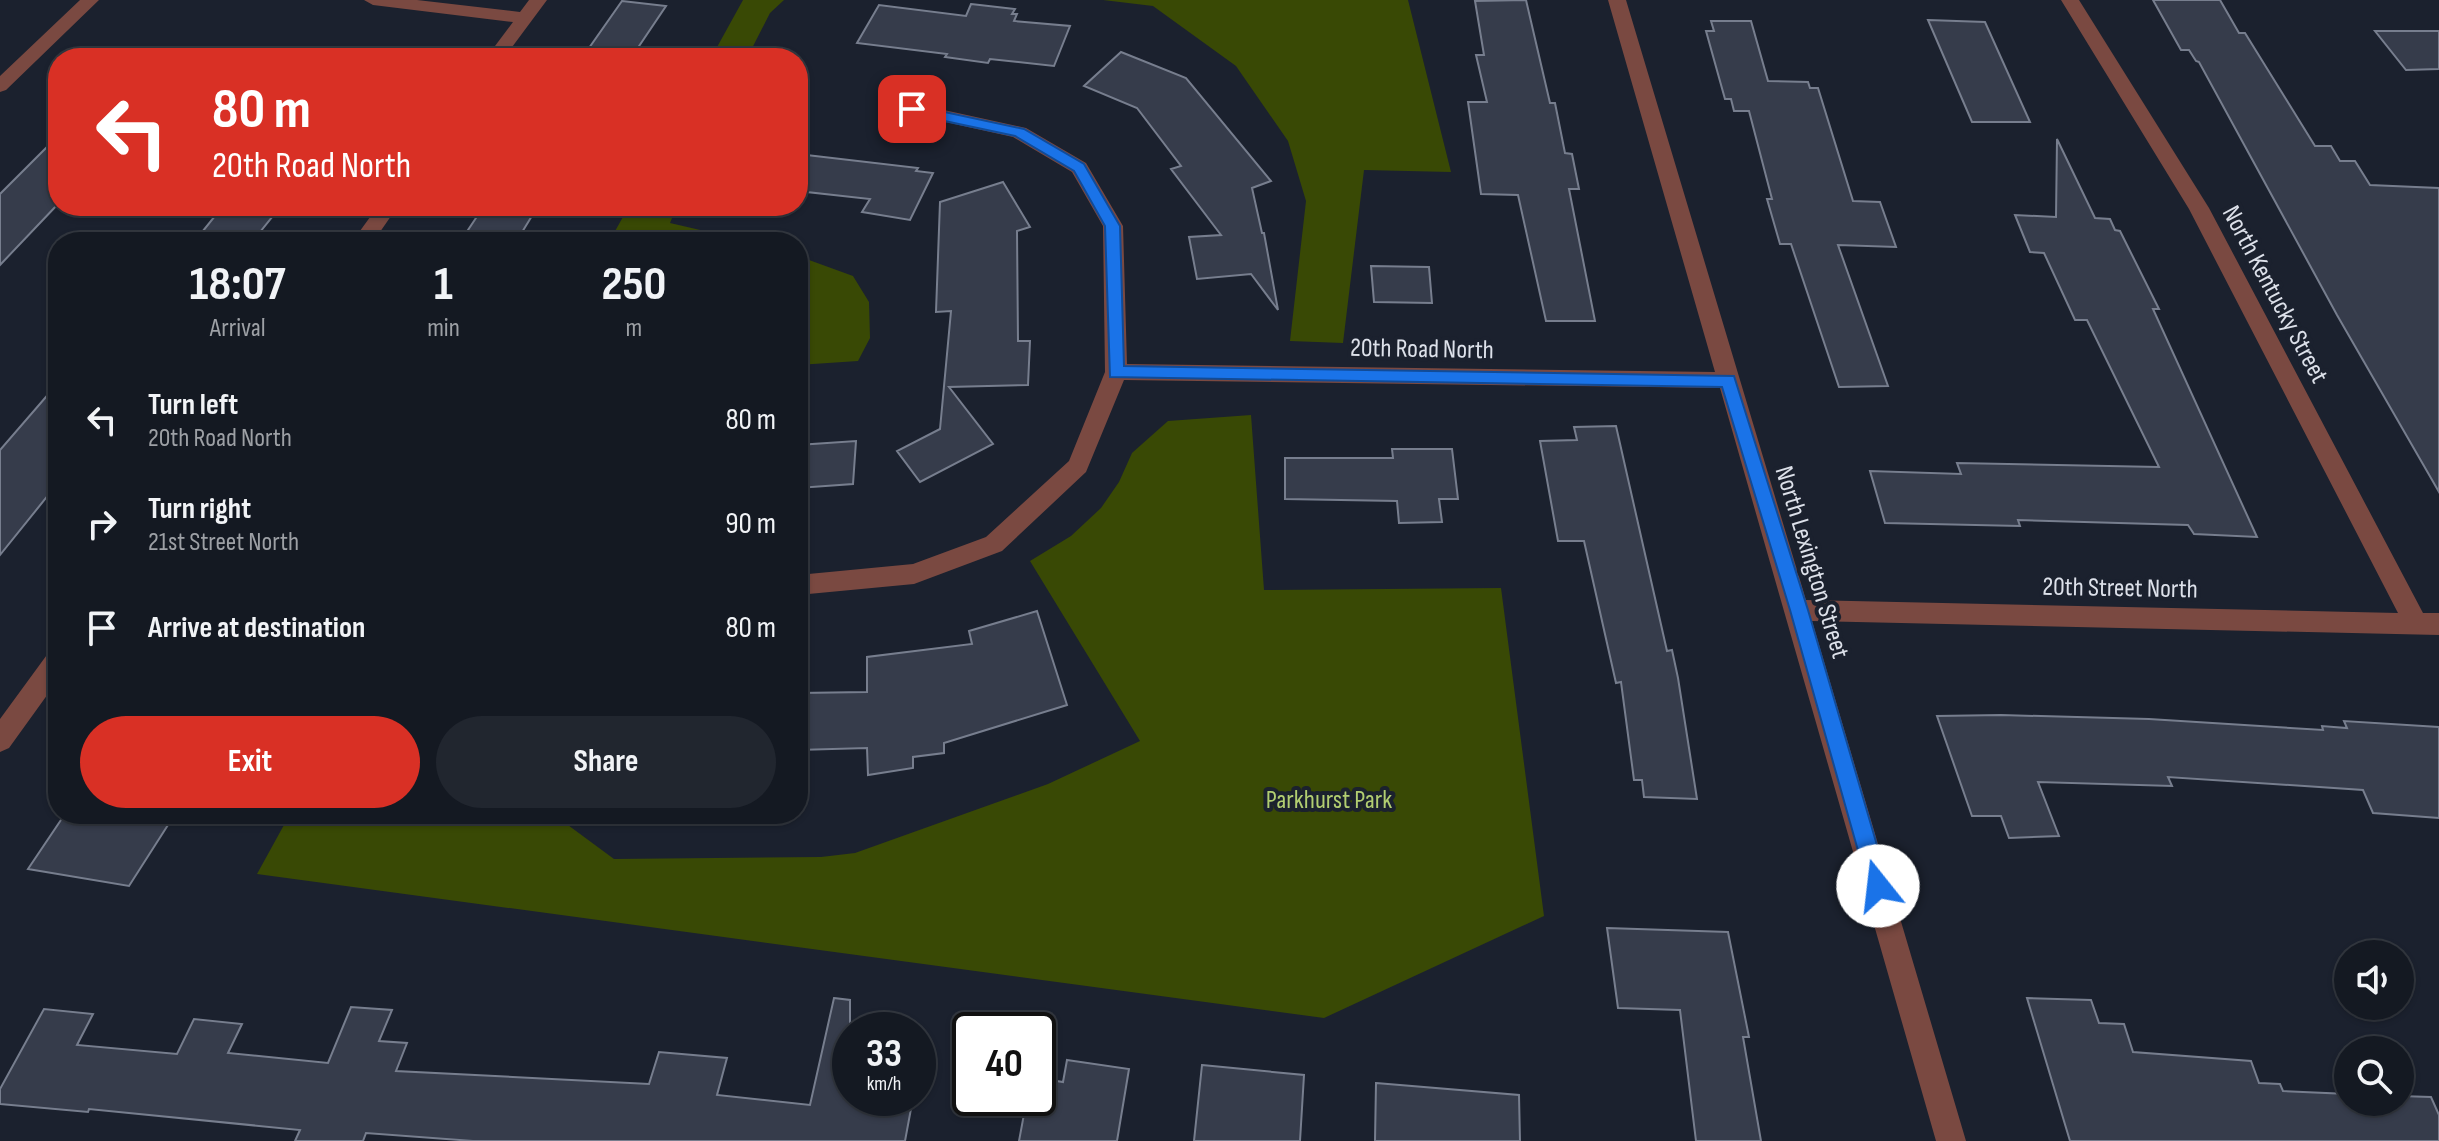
<!DOCTYPE html>
<style>
:root{--surface:#141922;--page:#21262f;--text:#f1f3f6;--muted:#9da0a5;--line:#333840;--accent:#d93025}
body{margin:0;font-family:"Sofia Sans Condensed",sans-serif;background:var(--page);color:var(--text);height:100vh;display:flex;flex-direction:column;font-size:30px;white-space:nowrap}
*{box-sizing:border-box;margin:0}
p{font-size:26px;color:var(--muted)}
.icon{flex:none;width:44px;height:44px;fill:none;stroke:currentColor;stroke-width:2;stroke-linecap:round;stroke-linejoin:round}
.map{position:relative;flex:1;overflow:hidden}
.panel{position:absolute;left:48px;top:232px;width:760px;height:592px;display:flex;flex-direction:column;background:var(--surface);border-radius:32px;box-shadow:0 2px 6px #0004,0 0 0 2px var(--line)}
.panel>*{flex:none}
.banner{position:absolute;left:48px;top:48px;width:760px;height:168px;border-radius:32px;box-shadow:0 2px 6px #0004,0 0 0 2px var(--line);background:#d93025;color:#fff;overflow:hidden}
.fabs{position:absolute;left:2334px;top:940px;display:grid;gap:16px}
.fabs a{display:grid;place-items:center;width:80px;height:80px;border-radius:50%;background:var(--surface);box-shadow:0 2px 6px #0004,0 0 0 2px var(--line);font-size:40px}
.speed{position:absolute;left:832px;top:1012px;display:flex;gap:16px;font-size:40px;font-weight:700;text-align:center}
.speed>*{display:grid;place-content:center;width:104px;height:104px;border-radius:50%;background:var(--surface);box-shadow:0 2px 6px #0004,0 0 0 2px var(--line);line-height:1}
.speed small{font-size:20px;font-weight:400}
.speed .limit{border:4px solid #111;border-radius:12px;background:#fff;color:#111}
.pin{position:absolute;display:grid;place-items:center;width:68px;height:68px;color:#fff;margin:-34px;border-radius:16px;box-shadow:0 4px 12px #0006}
.me{position:absolute;width:88px;margin:-44px;rotate:344deg;stroke-linejoin:round;filter:drop-shadow(0 0 6px #0008)}
.turn{display:flex;align-items:center;gap:28px;height:168px;padding:0 32px;font-size:36px}
.turn .icon{width:104px;height:104px;stroke-width:2.5}
.turn b{display:block;font-size:56px;line-height:68px}
.eta{display:flex;justify-content:space-evenly;align-items:center;height:136px;text-align:center}
.eta b{font-size:48px;font-weight:700;line-height:56px}
.cta{display:flex;gap:16px;margin-top:auto;padding:16px 32px}
.cta a{flex:1;height:92px;border-radius:48px;background:var(--accent);color:#fff;font-size:32px;font-weight:700;line-height:92px;text-align:center}
.cta a+a{background:var(--page);color:var(--text)}
ul{padding:0;list-style:none}
li{display:flex;align-items:center;gap:24px;height:104px;padding:0 32px}
li div{flex:1}
li b{display:block;font-size:30px}
li em{font-style:normal}
.map>svg:first-child{display:block}
.green{fill:#394905}
.building{fill:#363c4b;stroke:#777e8e;stroke-width:2}
.lines{fill:none;stroke-linecap:round;stroke-linejoin:round}
.minor{fill:#7a4941;fill-rule:evenodd}
.route{fill:#1a73e8;stroke:#114b97;stroke-width:2}
.labels{text-anchor:middle;stroke-width:8;stroke-linejoin:round;paint-order:stroke}
.street-label{font-size:26px;fill:#dde1ea;stroke:#1b212e}
.park-label{font-size:26px;fill:#b2ce71;stroke:#1b212e}
</style>
<div class="map">
<svg width="2439" height="1141" viewBox="0 0 2439 1141">
<rect width="100%" height="100%" fill="#1b212e"/>
<path class="green" d="M743 0H784L770 13 747 58H711Z
M1103 0H1408L1451 172 1364 170 1343 343 1290 341 1306 201 1288 141 1236 66 1153 6Z
M629 206H677L670 223 752 242H609Z
M798 256 853 276 869 302 870 338 858 361 798 365Z
M1251 415 1264 590 1501 588 1544 916 1324 1018 257 874 290 814H553L614 859 821 857 855 853 1048 784 1140 741 1030 561 1071 536 1101 508 1119 482 1132 453 1168 421Z"/>
<path class="building" d="M1526 0 1550 103H1555L1565 153 1572 154 1579 189H1569L1595 321H1546L1518 195 1481 194 1468 102H1487L1476 55H1484L1475 1Z
M2153 0H2220L2239 33H2245L2315 146H2331L2340 161H2355L2370 185 2439 188V492L2337 315 2199 62 2196 61 2189 50H2181Z
M622 1 666 6 631 58H582Z
M971 4 1015 9 1012 14H1017L1014 21 1070 26 1054 66 990 59 988 63 945 57 947 54 857 43 879 5 966 16Z
M1928 20 1985 22 2030 122H1972Z
M1711 21H1751L1768 81 1808 82 1810 88H1818L1853 201 1880 202 1896 247 1838 245 1888 386 1839 387 1791 244H1780L1767 199H1772L1749 111H1734L1731 99H1725L1706 31H1714Z
M2375 31H2439V69L2406 70Z
M1121 52 1186 78 1271 181 1252 188 1262 233H1264L1278 310 1251 274 1197 279 1189 237 1221 235 1171 169 1181 166 1137 108 1084 86Z
M58 136V204L0 265V194Z
M2057 139 2095 218 2110 219 2115 230 2120 231 2159 309H2153L2257 537 2194 534 2188 525 2018 520 2020 526 1885 523 1870 471 1961 474 1957 463 2159 467 2087 320H2075L2044 253 2030 252 2015 215 2056 217Z
M798 154 918 168 916 171 933 173 910 220 862 212 870 199 798 191Z
M1003 182 1030 227 1017 231 1018 341H1030L1028 385 949 387 993 444 920 482 897 451 940 429 951 311 936 312 940 202Z
M223 206H281L252 242H194Z
M484 206H538L516 242H460Z
M1371 266 1429 267 1432 303 1374 302Z
M58 383V483L0 555V450Z
M1616 426 1667 651 1672 650 1678 678 1697 799 1644 797 1642 780H1634L1621 682 1616 683 1584 541H1558L1540 441 1577 440 1574 427Z
M856 441 853 484 798 488V445Z
M1392 449H1452L1458 499H1439L1442 522 1399 523 1397 501 1285 499V458H1393Z
M1037 611 1067 705 944 743V753L913 757V768L868 775 867 748 798 750V693L867 692V657L972 644 969 631Z
M2001 715 2149 719 2323 730 2322 726 2347 728 2344 721 2439 727V818L2373 813 2363 790 2168 777 2172 786 2038 782 2059 836 2009 838 2001 816H1972L1937 716Z
M65 814H175L129 886 28 869Z
M1607 928 1728 932 1749 1037H1743L1761 1141H1696L1680 1010 1618 1008Z
M834 998 850 1000V1098H913L905 1141H473L366 1133 363 1141H295L300 1130 89 1109 88 1112 0 1104V1089L44 1009 93 1014 77 1045 177 1054 194 1019 242 1024 228 1053 328 1063 351 1007 392 1010 379 1041 407 1043 396 1071 649 1084 659 1052 727 1058 717 1095 810 1105Z
M2027 998 2091 1000 2099 1023 2124 1024 2133 1052 2251 1061 2259 1083 2280 1084 2283 1091 2348 1094V1102H2400V1096L2431 1097 2439 1115V1141H2070Z
M1067 1060 1129 1069 1117 1141H1019L1027 1098H1038V1078L1063 1082Z
M1202 1065 1304 1075 1300 1141H1194Z
M1376 1083 1519 1095 1520 1141H1375Z"/>
<g class="lines">
<path class="minor" d="M80 0H99L6 90 0 92V76Z
M364 0H417L520 12 529 0H547L504 58H486L513 22 373 5Z
M1608 0H1626L1806 600 2398 613 2189 209 2061 0H2079L2209 208 2423 613H2439V635L1812 621 1966 1141H1936L1720 388 1124 380 1086 472 1002 551 914 584 798 595V575L913 564 986 537 1069 461 1105 372 1103 226 1072 172 1013 137 905 113 903 109 905 105 912 103 1026 128 1086 163 1123 226 1127 364 1715 372Z
M378 206H398L373 242H352Z
M58 649V680L9 748 0 752V719L49 652Z"/>
</g>
<path class="route" d="M912 105 1024 129 1084 164 1120 226 1124 366 1734 376 1808 610 1889 886 1886 893 1878 896 1871 893 1868 886 1790 610 1722 387 1110 377 1105 226 1074 171 1015 136 907 113 905 109Z"/>
<g class="labels">
<g class="street-label">
<text transform="translate(2276 294) rotate(62)" y="9">North Kentucky Street</text>
<text transform="translate(1422 348) rotate(1)" y="9">20th Road North</text>
<text transform="translate(1813 562) rotate(73)" y="9">North Lexington Street</text>
<text transform="translate(2120 587) rotate(1)" y="9">20th Street North</text>
</g>
<g class="park-label">
<text x="1329" y="808">Parkhurst Park</text>
</g>
</g>
</svg>
<div class="fabs">
<a><svg class="icon" aria-label="sound" viewBox="0 0 24 24"><path d="M4 9h4l5-4v14l-5-4H4zM17 9q2 3 0 6"/></svg></a>
<a><svg class="icon" aria-label="search" viewBox="0 0 24 24"><circle cx="10" cy="10" r="6"/><path d="M15 15l6 6"/></svg></a>
</div>
<div class="speed"><div>33<small>km/h</small></div><div class="limit">40</div></div>
<div class="pin" style="left:912px;top:109px;background:#d93025"><svg class="icon" aria-label="arrive" viewBox="0 0 24 24"><path d="M6 21V4h12l-3 4 3 4H6"/></svg></div>
<svg class="me" style="left:1878px;top:886px" viewBox="-20 -20 40 40"><circle r="19" fill="#fff"/><path d="M0-13L10 11 0 6-10 11z" fill="#1a73e8"/></svg>
<div class="banner">
<div class="turn"><svg class="icon" aria-label="left" viewBox="0 0 24 24"><path d="M17 20v-9H6M10 6l-5 5 5 5"/></svg><div><b>80 m</b>20th Road North</div></div>
</div>
<section class="panel">
<div class="eta">
<div><b>18:07</b><p>Arrival</p></div>
<div><b>1</b><p>min</p></div>
<div><b>250</b><p>m</p></div>
</div>
<ul>
<li><svg class="icon" aria-label="left" viewBox="0 0 24 24"><path d="M17 20v-9H6M10 6l-5 5 5 5"/></svg><div><b>Turn left</b><p>20th Road North</p></div><em>80 m</em></li>
<li><svg class="icon" aria-label="right" viewBox="0 0 24 24"><path d="M7 20v-9h11M14 6l5 5-5 5"/></svg><div><b>Turn right</b><p>21st Street North</p></div><em>90 m</em></li>
<li><svg class="icon" aria-label="arrive" viewBox="0 0 24 24"><path d="M6 21V4h12l-3 4 3 4H6"/></svg><div><b>Arrive at destination</b></div><em>80 m</em></li>
</ul>
<div class="cta"><a>Exit</a><a>Share</a></div>
</section>
</div>
